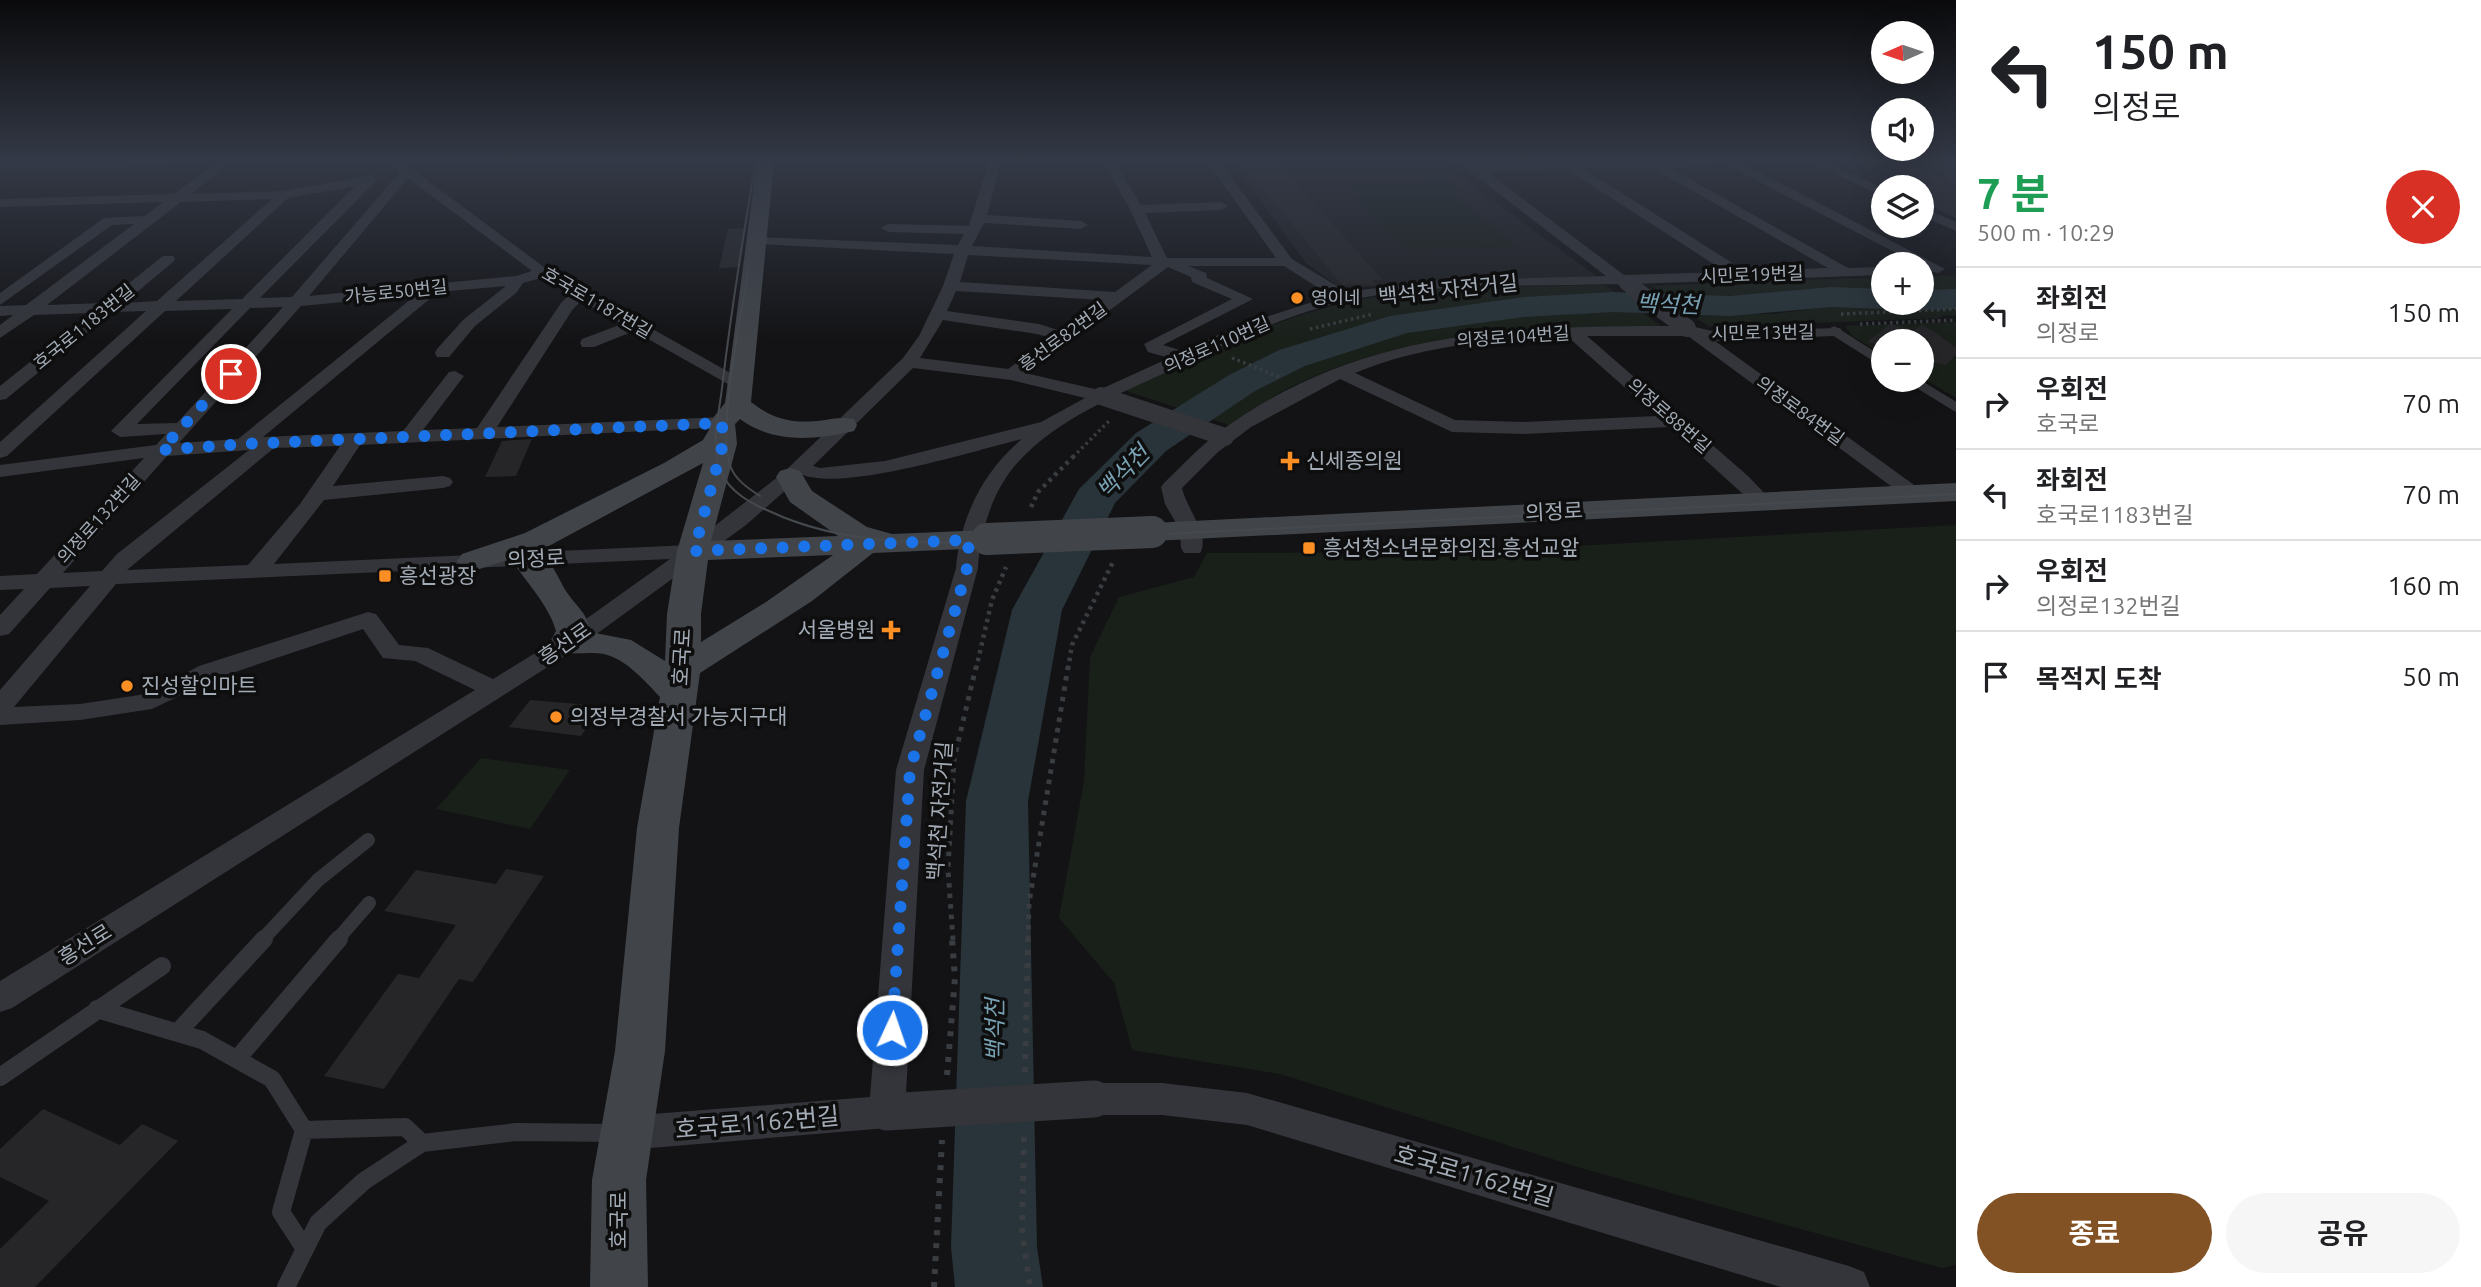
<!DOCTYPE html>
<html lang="ko">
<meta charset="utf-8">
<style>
:root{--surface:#fff;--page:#f6f6f6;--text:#202124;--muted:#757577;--line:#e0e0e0;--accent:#835224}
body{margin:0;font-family:Ubuntu,"Noto Sans KR",sans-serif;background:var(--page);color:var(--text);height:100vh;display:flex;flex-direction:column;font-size:26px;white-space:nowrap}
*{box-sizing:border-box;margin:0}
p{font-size:23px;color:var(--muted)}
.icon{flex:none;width:38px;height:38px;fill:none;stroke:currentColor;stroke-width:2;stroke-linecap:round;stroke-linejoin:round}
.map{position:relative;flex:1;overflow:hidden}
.drawer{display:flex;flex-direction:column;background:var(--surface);width:525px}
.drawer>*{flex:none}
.hud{background:#fff;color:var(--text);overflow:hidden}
.needle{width:46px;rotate:267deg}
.fabs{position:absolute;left:1871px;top:21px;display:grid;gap:14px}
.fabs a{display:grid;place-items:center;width:63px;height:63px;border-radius:50%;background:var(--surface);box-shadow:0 7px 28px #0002;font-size:35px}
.pin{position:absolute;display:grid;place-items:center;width:60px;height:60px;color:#fff;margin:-30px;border:4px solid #fff;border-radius:50%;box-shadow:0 2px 7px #0007}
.me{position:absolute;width:77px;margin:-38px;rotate:3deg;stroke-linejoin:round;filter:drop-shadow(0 0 5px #0008)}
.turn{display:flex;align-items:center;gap:24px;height:147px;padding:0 21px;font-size:32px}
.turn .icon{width:91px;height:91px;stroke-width:2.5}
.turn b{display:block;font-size:49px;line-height:60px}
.round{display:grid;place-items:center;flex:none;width:74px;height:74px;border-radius:37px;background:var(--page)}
.overview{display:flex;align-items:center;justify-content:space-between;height:119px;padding:0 21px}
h1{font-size:42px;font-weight:700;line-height:52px;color:#1e9e55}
.cta{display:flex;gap:14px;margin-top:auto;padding:14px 21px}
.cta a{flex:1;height:80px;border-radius:42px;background:var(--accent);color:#fff;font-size:28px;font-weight:700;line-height:80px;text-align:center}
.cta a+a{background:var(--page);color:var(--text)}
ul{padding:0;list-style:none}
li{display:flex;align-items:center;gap:21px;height:91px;padding:0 21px;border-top:2px solid var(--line)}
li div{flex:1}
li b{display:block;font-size:26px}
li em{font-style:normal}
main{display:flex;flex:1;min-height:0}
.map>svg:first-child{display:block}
.built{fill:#1f1f22}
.green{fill:#191f19}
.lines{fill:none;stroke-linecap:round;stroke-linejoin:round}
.river{fill:#283439;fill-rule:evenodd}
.building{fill:#262629}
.path-far3{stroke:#393d41;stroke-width:3.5;stroke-dasharray:2.5 3.5;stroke-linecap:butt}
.path-far2{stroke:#393d41;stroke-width:4.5;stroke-dasharray:3.5 4.5;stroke-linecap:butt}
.path-far1{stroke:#393d41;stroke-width:5;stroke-dasharray:4.5 6;stroke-linecap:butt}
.path{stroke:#393d41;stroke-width:6;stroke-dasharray:5 8;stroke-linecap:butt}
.lane-far2{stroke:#33353a;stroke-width:9}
.lane-far1{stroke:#33353a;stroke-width:14}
.lane{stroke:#33353a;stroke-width:18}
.street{fill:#33353a;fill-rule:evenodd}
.secondary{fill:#41454a;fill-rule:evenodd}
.tram{stroke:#464a4f;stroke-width:2}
.street-bridge-far2{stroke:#33353a;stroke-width:13}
.street-bridge-far1{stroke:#33353a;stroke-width:18}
.street-bridge{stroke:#33353a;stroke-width:37}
.secondary-bridge{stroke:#41454a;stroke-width:32}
.route{stroke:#1a73e8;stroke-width:12;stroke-dasharray:0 21.6}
.poi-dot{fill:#fb8f24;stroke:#0e0e0f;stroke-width:2.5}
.labels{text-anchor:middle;stroke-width:7;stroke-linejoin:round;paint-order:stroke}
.far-street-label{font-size:18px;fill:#a3acb6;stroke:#0e0e0f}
.far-poi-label{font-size:18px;fill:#a3acb6;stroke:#0e0e0f;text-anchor:start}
.street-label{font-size:21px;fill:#a3acb6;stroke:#0e0e0f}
.poi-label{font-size:21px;fill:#a3acb6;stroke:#0e0e0f;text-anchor:start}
.water-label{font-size:23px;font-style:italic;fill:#78a1b3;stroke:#0e0e0f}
.near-street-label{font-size:24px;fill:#a3acb6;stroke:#0e0e0f}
</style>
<main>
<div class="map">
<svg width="1956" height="1287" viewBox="0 0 1956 1287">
<rect width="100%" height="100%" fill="#131315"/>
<path class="built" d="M1232 161H1439L1596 276 1340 288 1306 263Z"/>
<path class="green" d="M1452 182 1463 191 1362 194 1352 184Z
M1455 195 1517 247 1410 250 1404 247 1358 199 1365 196Z
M1956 275V293L1922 294V277Z
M1860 278 1883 279V293L1818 290 1744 297H1668L1652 286Z
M1605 285 1661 326C1536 332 1410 329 1295 385 1273 395 1253 412 1232 426L1123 390C1195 357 1267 321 1345 303 1429 283 1520 288 1605 285Z
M1842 305 1956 306V315L1940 316 1942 318 1709 327 1689 313 1774 314Z
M1956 322V398L1922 378V341H1883V355L1852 336 1845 326Z
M1956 525V1265L1942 1268 1584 1169 1280 1074 1132 1050 1114 983 1059 918 1084 781 1090 657 1119 597 1194 577 1207 553 1464 552Z
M481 758 570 770 530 829 436 809Z"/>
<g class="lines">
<path class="river" d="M1831 287 1883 289V303H1897L1895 306 1883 309 1831 307 1730 316 1613 312 1524 317 1407 333 1305 366 1255 391 1166 451 1115 503 1062 610 1028 801 1037 1247 1043 1287H955L951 1247 966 801 1012 610 1079 489 1136 433 1229 375 1279 350 1390 316 1524 297 1613 292 1730 296Z
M1956 289V309L1922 310 1910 307 1907 303H1922V290Z"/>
</g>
<path class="building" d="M1240 161 1277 162 1383 280H1371L1375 284 1342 285Z
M1880 161H1956V218L1922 202V187H1890L1880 183 1926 181Z
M745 228 740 267 719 268 728 229Z
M1890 324 1915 330 1921 325 1932 330 1956 348V354L1946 365 1936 363 1922 366V341H1883V346L1867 342Z
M532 439 516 476 485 477 502 441Z
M530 700 602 706 581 736 509 727Z
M506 869 544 876 473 982 459 979 384 1089 324 1076 398 974 419 978 456 925 384 911 416 870 496 884Z
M43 1109 120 1145 142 1124 178 1141 35 1287H0V1249L49 1201 0 1177V1149Z"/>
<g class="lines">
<path class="path-far3" d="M1910 303 1922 310
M1841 314 1956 309
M1860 324 1956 320
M1310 329 1373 314
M1232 358 1282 378
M1073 457 1109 421"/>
<path class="path-far2" d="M1031 507 1038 492 1075 455
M976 669 992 600 1006 567
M1068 669 1072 645 1113 562"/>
<path class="path-far1" d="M953 940 948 869 954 759 976 667
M1028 940 1029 903 1068 667"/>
<path class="path" d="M1025 1072 1028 939
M947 1075 955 978 952 939
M1024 1137 1022 1230 1030 1287
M934 1287 942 1140"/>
<path class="lane-far2" d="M1834 331 1883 362
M1912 380 1956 407"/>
<path class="lane-far1" d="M262 940 318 880 368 840
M337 940 369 903"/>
<path class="lane" d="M97 1009 202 1040 272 1079 304 1130 405 1127 422 1143
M177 1033 264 939
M237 1059 339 939
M0 1077 162 966
M304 1130 281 1212 305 1249
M286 1287 318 1223 364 1181 422 1143 516 1132 616 1133"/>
<path class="street" d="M0 161H202L196 165 0 169Z
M219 161H232L191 194 284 191 372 175 378 179 260 298 292 297 400 172 387 161H401L548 270 750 384 741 389 735 388 634 331 594 347H582L580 343 582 339 622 324 581 301 573 309 497 427 722 417 729 419 731 423 729 427 360 445 333 486 443 476 450 478 453 482 450 486 443 488 324 500 274 564 690 545 783 473 903 358 919 336 943 286 954 254 758 244 751 240 753 237 958 245 964 234 888 232 881 228 888 224 969 226 989 161H1001L987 215 1081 221 1088 225 1081 229 984 223 972 246 1152 257 1130 209 1102 161H1114L1141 205 1221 202 1228 206 1221 210 1145 213 1167 258H1276L1207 161H1219L1292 259 1347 292 1428 281 1606 276 1467 169V163L1478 165 1569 161H1744L1742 163 1945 269 1938 273 1933 272 1727 165 1668 167 1848 268 1883 267V275L1633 284 1626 289 1617 284C1529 287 1432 282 1346 301 1284 315 1226 344 1169 371 1117 395 1059 418 1019 461 993 489 980 531 978 568L924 770 905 1112 900 1124 887 1128 627 1150 614 1145 608 1133 614 1121 627 1116 870 1097 896 770 956 568C960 518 983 471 1022 439 973 451 847 491 803 475L746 525 576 649 12 1008 0 1012V981L475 690 415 661 383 658 363 629 217 678 152 709 80 720 0 725V690L90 586 50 588 9 634 0 636V615L24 589 0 590V576L37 574 144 458 0 477V465L156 445 166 434 120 437 111 431 232 309 165 311 7 456 0 458V442L146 311 112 312 6 399 0 400V386L91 313 34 315 0 338V325L13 315 0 316V306L26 305 134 224 112 225 0 305V293L104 218 145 216 163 202 0 207V199L174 194ZM1651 167 1828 268 1745 271 1584 169ZM1568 170 1726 272 1624 275 1487 172ZM408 178 532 271 516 276 309 296ZM355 186 242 299 176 301 288 198ZM272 199 157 301 124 303 173 262 175 259 173 256H163L104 303 47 305 181 202ZM968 255 1152 265 1115 292 960 282ZM1188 266H1284L1331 296 1238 326 1183 351 1163 345 1253 299 1207 278 1206 273ZM1168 267 1191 277 1192 282 1232 299 1144 344 1148 352 1169 358 1099 390 1025 373ZM541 278 570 294 561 303 477 428 423 430 464 376 455 371 449 372 403 431 263 437 438 292 506 286 463 320 437 349 435 353 437 357H449L475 326 516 293 523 283ZM956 291 1103 300 1061 331 1039 324 947 311ZM416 295 238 439 179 443 301 306ZM283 307 177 423 137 424 250 308ZM943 320 1037 334 1051 338 1008 369 920 358ZM913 368 1011 380 1085 398 1041 422 885 461 820 468 813 466ZM340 446 300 504 248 565 127 570 274 448ZM249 450 117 554 102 571 63 573 167 456ZM670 559 558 639 493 679 428 648 399 645 376 614 368 612 199 666 146 694 80 704 14 707 116 584Z
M1808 161H1824L1883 188V197Z
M1922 207 1956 222V231L1922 216Z
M1691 326 1712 331 1840 328 1842 331 1840 334 1834 336 1715 341 1921 490 1924 494 1921 498H1907L1688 336H1587L1748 476 1772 501 1769 505H1755L1669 427 1524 434 1452 432 1340 379 1251 427 1218 452 1182 488C1186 508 1211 536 1200 553H1184L1181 548 1180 530 1165 504 1161 487 1164 483C1182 466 1199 447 1219 432 1364 326 1519 326 1691 326ZM1568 337 1657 416 1524 422 1455 420 1355 373C1422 345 1496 339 1568 337Z
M1094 1083H1162L1247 1093 1849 1266 1864 1272 1870 1287H1781L1247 1125 1162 1115H1094L1081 1110 1076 1099 1081 1088Z"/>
<path class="secondary" d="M757 161H774L751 402C775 421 795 424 825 420 836 418 843 417 854 419L857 425 854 431C814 440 774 444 740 419L735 424 737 444 711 541 838 536 790 502 776 477 780 471 790 468 800 471 812 491 867 527 892 534 987 530 998 532 1003 539 998 546 987 548 873 553 812 601 700 673 679 828 665 1051 646 1180 648 1287H590L592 1180 615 1051 637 828 660 697C645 681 626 659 604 654 587 651 571 656 555 651L549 644 556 631C549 605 525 581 511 559L473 571 462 568 457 561 462 554 525 533 664 463 703 440 709 430V423L725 403ZM703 463 677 551 667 614 665 661 631 640 590 632C588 614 578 608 568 594 558 580 553 558 534 551L547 547ZM833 555 766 602 701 642V614L708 560Z
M1956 483V501L1152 541 1141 539 1137 532 1141 525 1152 523Z"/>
<path class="tram" d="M756 161C743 236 731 312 722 388 719 414 710 446 721 472 730 492 750 503 769 511 850 549 939 543 1026 541L1956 494
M749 266C742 311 717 427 730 465 734 479 749 489 760 496"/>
<path class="street-bridge-far2" d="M1626 284 1636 291"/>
<path class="street-bridge-far1" d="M1634 289 1687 328
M1101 396 1225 437"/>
<path class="street-bridge" d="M887 1112 1094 1099"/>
<path class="secondary-bridge" d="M987 539 1152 532"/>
</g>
<linearGradient id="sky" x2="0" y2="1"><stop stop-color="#0a0a0c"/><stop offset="0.47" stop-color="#333946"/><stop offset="1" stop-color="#333946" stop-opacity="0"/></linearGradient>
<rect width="1956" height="341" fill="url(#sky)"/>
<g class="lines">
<path class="route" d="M231 374 161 450 243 444 722 423 723 444 694 551 969 540 967 568 910 770 892 1030"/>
</g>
<g class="poi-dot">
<circle cx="1297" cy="298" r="7"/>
<path d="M1286.5 450.5h7v7h7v7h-7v7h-7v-7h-7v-7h7z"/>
<rect x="1302" y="541" width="14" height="14" rx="3.5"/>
<rect x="378" y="569" width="14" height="14" rx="3.5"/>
<path d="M887.5 619.5h7v7h7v7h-7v7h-7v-7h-7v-7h7z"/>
<circle cx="127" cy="686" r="7"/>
<circle cx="556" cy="717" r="7"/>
</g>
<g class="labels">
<g class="far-street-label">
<text transform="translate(1752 275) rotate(-2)" y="6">시민로19번길</text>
<text transform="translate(396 292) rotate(-6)" y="6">가능로50번길</text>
<text transform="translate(597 303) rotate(30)" y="6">호국로1187번길</text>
<text transform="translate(84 327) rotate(-39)" y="6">호국로1183번길</text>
<text transform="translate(1763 333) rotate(-1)" y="6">시민로13번길</text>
<text transform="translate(1063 337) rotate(-36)" y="6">흥선로82번길</text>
<text transform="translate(1513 337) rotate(-4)" y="6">의정로104번길</text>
<text transform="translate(1217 345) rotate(-24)" y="6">의정로110번길</text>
<text transform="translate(1800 411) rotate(36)" y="6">의정로84번길</text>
<text transform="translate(1669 416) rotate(41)" y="6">의정로88번길</text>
<text transform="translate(99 519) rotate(-48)" y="6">의정로132번길</text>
</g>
<g class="far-poi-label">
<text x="1311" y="304">영이네</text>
</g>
<g class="street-label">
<text transform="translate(1448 290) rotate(-6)" y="7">백석천 자전거길</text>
<text transform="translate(1554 512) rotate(-3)" y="7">의정로</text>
<text transform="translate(536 559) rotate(-3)" y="7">의정로</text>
<text transform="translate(565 644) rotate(-35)" y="7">흥선로</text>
<text transform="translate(682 657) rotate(-87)" y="7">호국로</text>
<text transform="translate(940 811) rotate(-86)" y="7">백석천 자전거길</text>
<text transform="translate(85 945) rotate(-32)" y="7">흥선로</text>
<text transform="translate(619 1220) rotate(-90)" y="7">호국로</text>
</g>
<g class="poi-label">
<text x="1306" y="468">신세종의원</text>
<text x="1323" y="555">흥선청소년문화의집.흥선교앞</text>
<text x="399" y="583">흥선광장</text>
<text x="875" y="637" text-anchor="end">서울병원</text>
<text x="141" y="693">진성할인마트</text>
<text x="570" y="724">의정부경찰서 가능지구대</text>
</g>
<g class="water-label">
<text transform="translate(1668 304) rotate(2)" y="8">백석천</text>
<text transform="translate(1123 472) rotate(-46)" y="8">백석천</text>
<text transform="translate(995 1030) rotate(-90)" y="8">백석천</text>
</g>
<g class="near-street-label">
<text transform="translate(757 1123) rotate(-5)" y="8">호국로1162번길</text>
<text transform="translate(1474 1176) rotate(16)" y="8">호국로1162번길</text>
</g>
</g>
</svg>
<div class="fabs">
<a><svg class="needle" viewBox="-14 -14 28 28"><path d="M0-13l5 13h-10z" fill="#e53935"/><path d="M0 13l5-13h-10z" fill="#757577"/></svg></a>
<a><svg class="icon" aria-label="sound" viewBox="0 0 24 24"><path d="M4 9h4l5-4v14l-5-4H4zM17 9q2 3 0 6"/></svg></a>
<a><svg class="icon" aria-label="layers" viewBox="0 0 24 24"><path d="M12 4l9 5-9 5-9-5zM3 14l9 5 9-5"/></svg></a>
<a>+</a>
<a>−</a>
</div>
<div class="pin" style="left:231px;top:374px;background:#d93025"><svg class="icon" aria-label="arrive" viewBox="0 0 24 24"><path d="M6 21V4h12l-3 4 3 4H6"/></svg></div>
<svg class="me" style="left:892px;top:1030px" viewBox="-20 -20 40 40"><circle r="17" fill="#1a73e8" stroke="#fff" stroke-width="3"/><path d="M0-11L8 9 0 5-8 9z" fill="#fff"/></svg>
</div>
<section class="drawer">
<div class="hud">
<div class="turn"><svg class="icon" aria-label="left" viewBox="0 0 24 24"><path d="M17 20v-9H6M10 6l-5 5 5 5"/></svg><div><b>150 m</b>의정로</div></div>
</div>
<div class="overview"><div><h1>7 분</h1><p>500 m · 10:29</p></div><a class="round" style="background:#d93025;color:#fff"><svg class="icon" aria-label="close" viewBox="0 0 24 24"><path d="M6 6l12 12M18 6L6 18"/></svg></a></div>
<ul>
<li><svg class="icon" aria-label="left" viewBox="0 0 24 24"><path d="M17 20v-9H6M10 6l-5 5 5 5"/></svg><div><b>좌회전</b><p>의정로</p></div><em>150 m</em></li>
<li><svg class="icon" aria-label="right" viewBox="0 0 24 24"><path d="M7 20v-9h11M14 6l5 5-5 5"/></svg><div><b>우회전</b><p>호국로</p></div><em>70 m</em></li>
<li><svg class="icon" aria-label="left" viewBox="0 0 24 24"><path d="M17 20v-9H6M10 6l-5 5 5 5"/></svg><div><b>좌회전</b><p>호국로1183번길</p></div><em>70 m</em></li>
<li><svg class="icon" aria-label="right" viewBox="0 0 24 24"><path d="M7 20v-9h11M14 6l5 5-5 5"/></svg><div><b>우회전</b><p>의정로132번길</p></div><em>160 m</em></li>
<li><svg class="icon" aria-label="arrive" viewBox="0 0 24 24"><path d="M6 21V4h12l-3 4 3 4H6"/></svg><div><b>목적지 도착</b></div><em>50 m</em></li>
</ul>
<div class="cta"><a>종료</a><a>공유</a></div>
</section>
</main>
